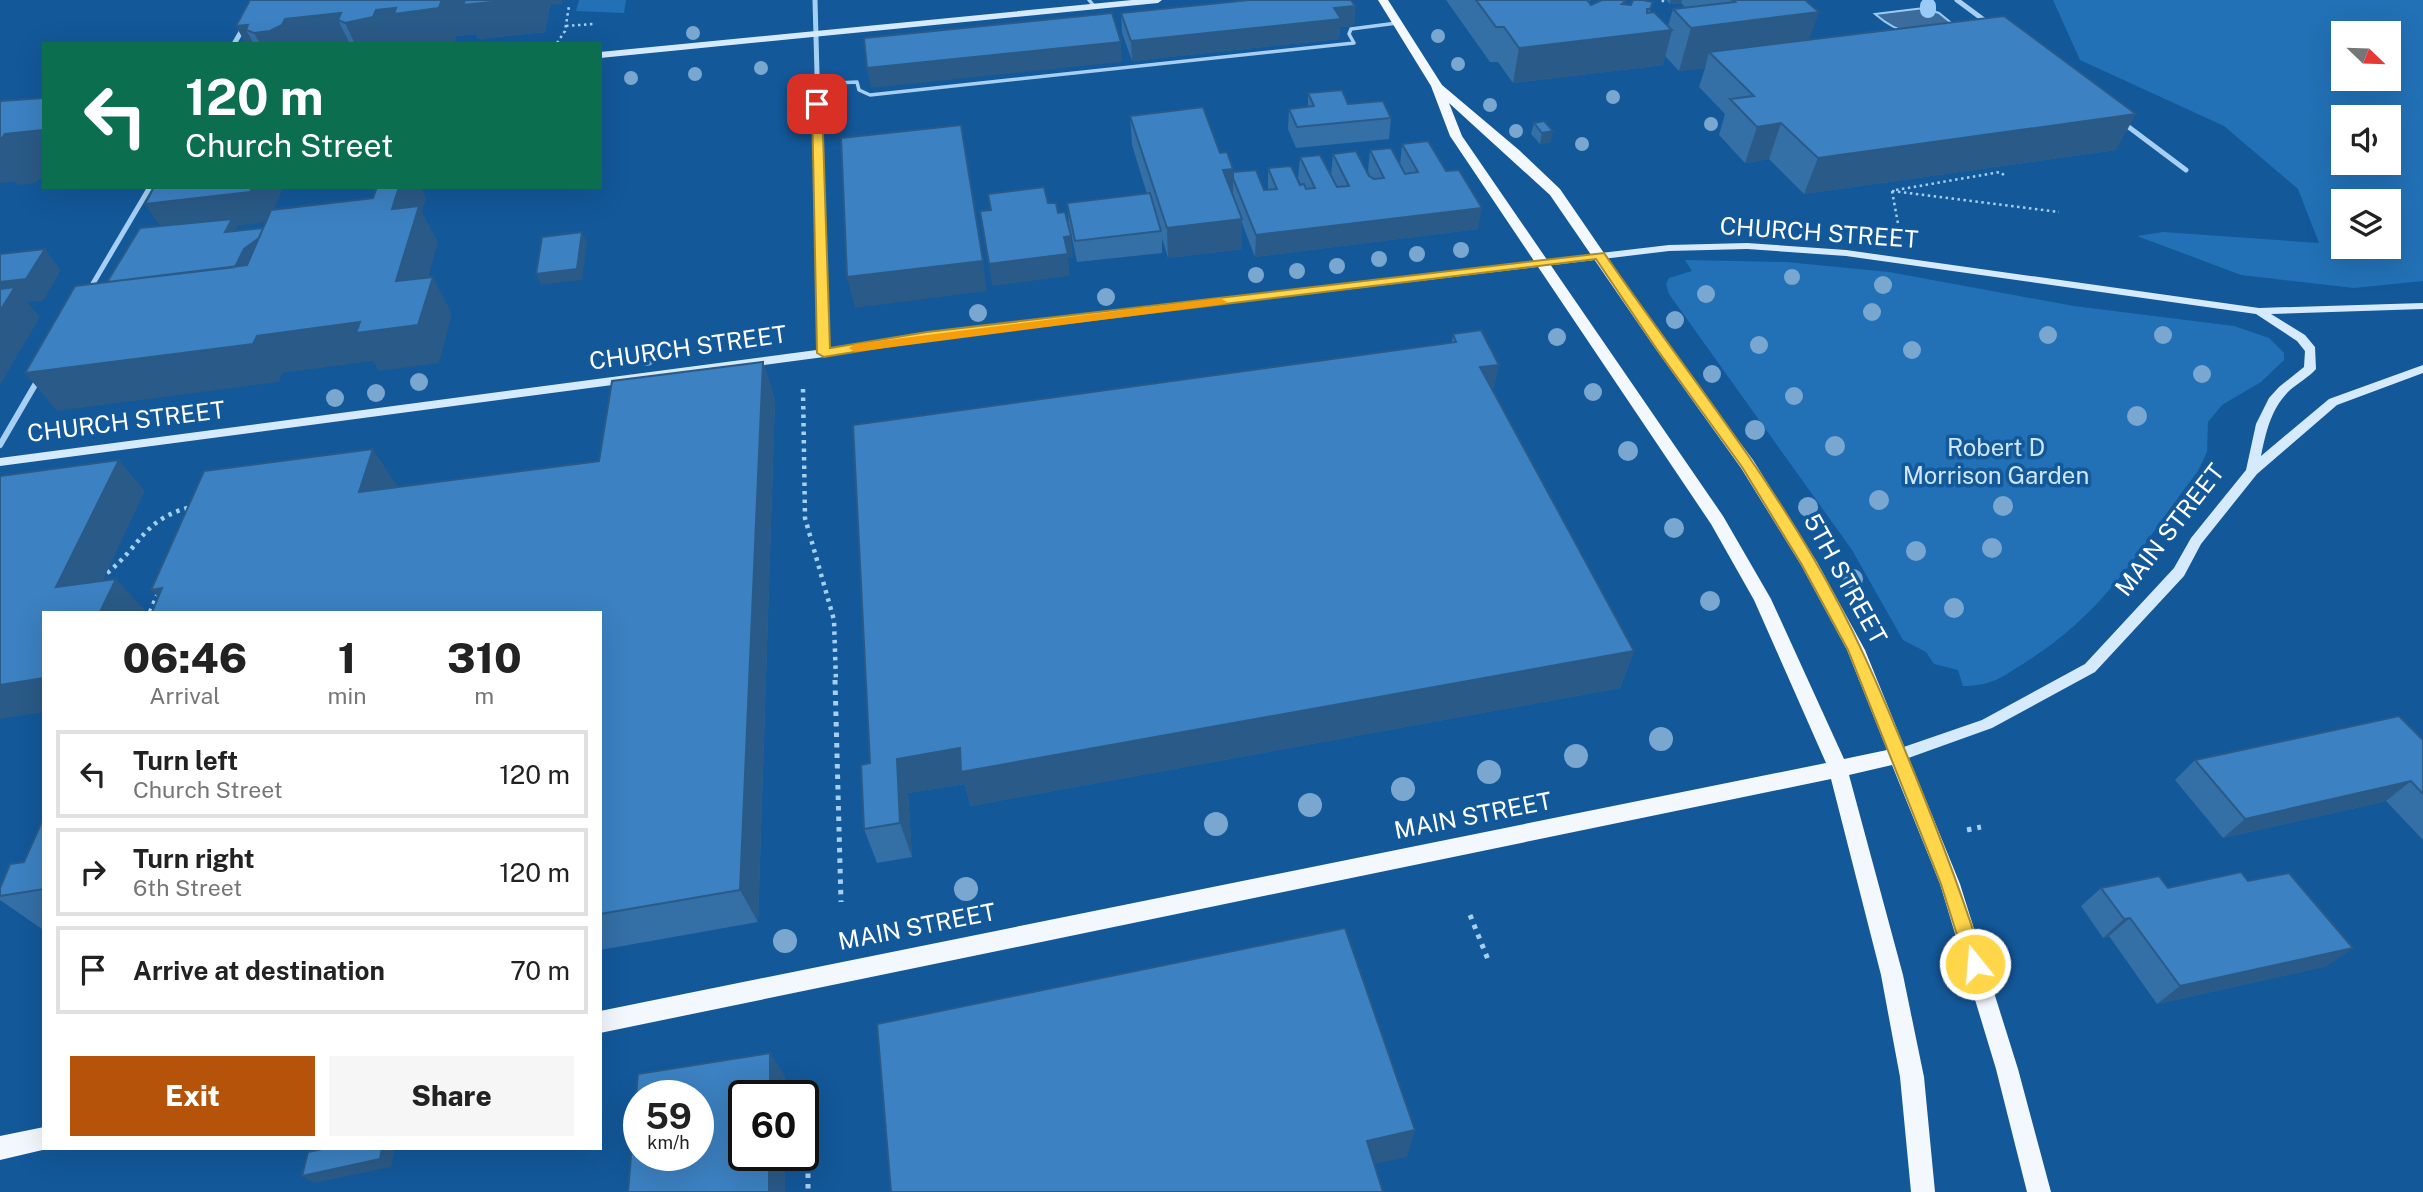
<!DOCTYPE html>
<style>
:root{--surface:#fff;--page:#f6f6f6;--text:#222;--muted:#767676;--line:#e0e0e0;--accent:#b45309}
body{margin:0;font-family:"Public Sans",sans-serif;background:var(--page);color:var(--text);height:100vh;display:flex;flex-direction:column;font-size:26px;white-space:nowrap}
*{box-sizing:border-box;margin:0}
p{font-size:23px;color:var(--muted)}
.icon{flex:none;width:38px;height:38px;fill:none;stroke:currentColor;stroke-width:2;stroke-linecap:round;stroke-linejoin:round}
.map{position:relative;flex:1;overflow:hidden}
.side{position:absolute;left:42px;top:611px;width:560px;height:539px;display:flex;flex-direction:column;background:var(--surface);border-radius:0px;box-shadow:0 7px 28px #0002}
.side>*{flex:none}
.top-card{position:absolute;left:42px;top:42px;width:560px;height:147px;border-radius:0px;box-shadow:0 7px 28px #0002;background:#0b6e4f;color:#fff;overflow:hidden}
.needle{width:46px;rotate:113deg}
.controls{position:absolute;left:2331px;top:21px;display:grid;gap:14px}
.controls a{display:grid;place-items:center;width:70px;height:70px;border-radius:0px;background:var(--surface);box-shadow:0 7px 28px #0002;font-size:35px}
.speed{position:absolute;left:623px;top:1080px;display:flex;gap:14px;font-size:35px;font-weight:700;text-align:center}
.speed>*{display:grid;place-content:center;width:91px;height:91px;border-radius:50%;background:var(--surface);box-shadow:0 7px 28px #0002;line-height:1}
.speed small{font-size:18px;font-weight:400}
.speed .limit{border:4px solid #111;border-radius:10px;background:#fff;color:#111}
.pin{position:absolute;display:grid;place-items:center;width:60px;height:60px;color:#fff;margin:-30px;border-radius:14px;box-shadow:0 4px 10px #0006}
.me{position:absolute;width:77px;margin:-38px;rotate:343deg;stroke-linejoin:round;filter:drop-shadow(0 0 5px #0008)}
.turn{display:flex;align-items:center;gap:24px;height:147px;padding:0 28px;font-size:32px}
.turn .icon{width:91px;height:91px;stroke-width:2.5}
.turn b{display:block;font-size:49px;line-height:60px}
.eta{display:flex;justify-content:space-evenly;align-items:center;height:119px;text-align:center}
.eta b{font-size:42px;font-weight:800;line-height:49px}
.button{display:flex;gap:14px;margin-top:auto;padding:14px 28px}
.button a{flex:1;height:80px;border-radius:0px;background:var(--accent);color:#fff;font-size:28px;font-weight:800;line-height:80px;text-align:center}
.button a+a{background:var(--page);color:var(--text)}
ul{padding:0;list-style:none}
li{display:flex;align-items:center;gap:21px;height:88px;margin:0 14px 10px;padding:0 14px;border:4px solid var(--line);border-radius:0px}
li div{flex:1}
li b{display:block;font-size:26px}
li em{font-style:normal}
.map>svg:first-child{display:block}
.green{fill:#2271b6;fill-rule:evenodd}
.water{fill:#3b6c9b;stroke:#99cbf6;stroke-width:2}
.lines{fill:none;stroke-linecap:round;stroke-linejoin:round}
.stream{stroke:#99cbf6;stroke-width:16}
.path-far2{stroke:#a6cff3;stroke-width:2.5;stroke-dasharray:2.5 3.5;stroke-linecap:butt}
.path-far1{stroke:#a6cff3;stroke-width:4.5;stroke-dasharray:3.5 5;stroke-linecap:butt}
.path{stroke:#a6cff3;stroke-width:5;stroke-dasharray:4.5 6;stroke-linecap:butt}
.lane{stroke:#a6cff3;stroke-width:3.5}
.street-far1{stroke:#a6cff3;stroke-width:5}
.street{stroke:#a6cff3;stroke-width:6}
.secondary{fill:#d6eafd;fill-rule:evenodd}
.primary{fill:#f3f8ff;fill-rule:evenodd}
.tree{fill:#7aa7d0}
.wall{fill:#346fa6}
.shaded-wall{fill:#2a5a87}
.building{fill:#3c81c1;stroke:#2a5a87;stroke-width:2;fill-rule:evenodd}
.route{fill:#ffd54a;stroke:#a68a30;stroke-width:2}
.slow{fill:#f59e0b}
.labels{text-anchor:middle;stroke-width:7;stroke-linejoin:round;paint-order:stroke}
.street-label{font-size:24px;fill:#fff;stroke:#135899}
.park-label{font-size:24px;fill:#cee7fd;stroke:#135899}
</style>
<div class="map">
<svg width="2423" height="1192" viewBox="0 0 2423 1192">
<rect width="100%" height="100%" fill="#135899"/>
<path class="green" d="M579 0H626L624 13 576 11Z
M2053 0H2423V281L2354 288 2241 275 2137 236 2163 232 2319 243 2298 189 2224 126 2080 60ZM2343 33H2389V79H2343ZM2343 117H2389V163H2343ZM2343 201H2389V247H2343Z
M1685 260 1786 262 1889 272 2074 306 2234 326 2269 338 2284 353V360L2261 382 2222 405 2208 422 2207 452 2198 471C2140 546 2111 608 2026 662 2002 677 1992 686 1963 686L1958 670 1934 664 1926 652 1903 640 1852 550 1669 294 1666 284 1669 278 1692 271Z"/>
<path class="water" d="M1924 8 1939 13 1960 30C1922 34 1905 40 1875 14Z"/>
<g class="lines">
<path class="stream" d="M1928 6V10"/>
<path class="path-far2" d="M1662 0 1666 4
M566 26 593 24
M557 43 565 31 569 6
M1896 190 2000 172 2005 176
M1892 191 2059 212
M1892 191 1899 229"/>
<path class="path-far1" d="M803 389 805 518 834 620 836 682
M107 573C142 545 143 519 191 507
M150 612 158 593"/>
<path class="path" d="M835 680 841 902
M1967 830 1981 827
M1470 915 1489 962
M808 1121V1192"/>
<path class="lane" d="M1089 0 1094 6
M817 84 857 82 859 90 870 95 1354 43 1349 34 1351 29 1397 23"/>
<path class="street-far1" d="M815 0 823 295
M1957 0 1988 23
M234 44 245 25
M2122 122 2186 170
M88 292 150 187"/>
<path class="street" d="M822 293 824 353
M0 445 39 378"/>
<path class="secondary" d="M1132 0H1162L1158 3 600 58V52Z
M1747 243 1846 250 2259 308 2423 303V309L2271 314 2305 335 2315 347 2316 369C2309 377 2298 383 2290 390 2271 408 2266 432 2261 456L2329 399 2423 365V373L2337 405 2257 474 2201 544 2184 576 2095 672 1992 728 1900 761 1895 760 1892 755 1895 750 1982 720 2085 664 2174 568 2191 538 2246 470 2256 424 2269 398 2279 387 2304 367 2305 351 2297 341 2256 314 1846 256 1747 249 1669 251 927 340 824 357 0 466V458L824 349 927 332 1669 245Z"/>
<path class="primary" d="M1378 0H1388L1442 85 1519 150 1560 189 1665 342 1753 460 1817 562 1865 650 1960 884 2018 1069 2051 1192H2027L1996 1069 1940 884 1892 765 1849 775 1903 975 1924 1077 1935 1192H1911L1900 1077 1881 975 1831 779 600 1033V1011L1826 763 1754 600 1711 524 1450 136 1431 86ZM1449 103 1550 195 1655 348 1741 468 1801 565 1847 650 1887 750 1844 759 1771 599 1723 516 1462 136Z
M44 1127V1148H51L0 1160V1136Z"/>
</g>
<g class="tree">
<circle cx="693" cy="33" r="7"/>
<circle cx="1438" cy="36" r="7"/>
<circle cx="1458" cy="64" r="7"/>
<circle cx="761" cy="68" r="7"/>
<circle cx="695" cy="74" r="7"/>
<circle cx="631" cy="78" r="7"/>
<circle cx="1613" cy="97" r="7"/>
<circle cx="1490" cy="105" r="7"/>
<circle cx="1711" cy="124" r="7"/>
<circle cx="1516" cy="131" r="7"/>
<circle cx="1582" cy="144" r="7"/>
<circle cx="1461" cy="250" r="8"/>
<circle cx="1417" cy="254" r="8"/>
<circle cx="1379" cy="259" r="8"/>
<circle cx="1337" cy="266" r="8"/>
<circle cx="1297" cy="271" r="8"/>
<circle cx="1256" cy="275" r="8"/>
<circle cx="1792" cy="277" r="8"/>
<circle cx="1883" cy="285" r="9"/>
<circle cx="1706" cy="294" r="9"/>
<circle cx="1106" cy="297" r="9"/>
<circle cx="1872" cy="312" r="9"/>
<circle cx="978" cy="313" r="9"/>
<circle cx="1675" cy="320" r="9"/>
<circle cx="2048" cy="335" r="9"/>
<circle cx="2163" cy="335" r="9"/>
<circle cx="1557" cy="337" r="9"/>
<circle cx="1759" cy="345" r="9"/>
<circle cx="1912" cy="350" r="9"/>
<circle cx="647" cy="357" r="9"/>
<circle cx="1712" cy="374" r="9"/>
<circle cx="2202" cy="374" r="9"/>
<circle cx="419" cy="382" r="9"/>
<circle cx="1593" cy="392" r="9"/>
<circle cx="376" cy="393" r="9"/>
<circle cx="1794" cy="396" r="9"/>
<circle cx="335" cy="398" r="9"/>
<circle cx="2137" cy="416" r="10"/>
<circle cx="1755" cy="430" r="10"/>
<circle cx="1835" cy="446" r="10"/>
<circle cx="1628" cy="451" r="10"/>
<circle cx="1879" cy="500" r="10"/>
<circle cx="2003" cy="506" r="10"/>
<circle cx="1808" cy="507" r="10"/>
<circle cx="1674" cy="528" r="10"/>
<circle cx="1992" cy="548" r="10"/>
<circle cx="1916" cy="551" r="10"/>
<circle cx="1853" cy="579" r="10"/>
<circle cx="1710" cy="601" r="10"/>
<circle cx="1954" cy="608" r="10"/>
<circle cx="1661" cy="739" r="12"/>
<circle cx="1576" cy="756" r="12"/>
<circle cx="1489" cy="772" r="12"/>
<circle cx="1403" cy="789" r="12"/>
<circle cx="1310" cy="805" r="12"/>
<circle cx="1216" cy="824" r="12"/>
<circle cx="966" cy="889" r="12"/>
<circle cx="785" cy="941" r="12"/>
</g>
<path class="wall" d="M1446 0H1590L1589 3 1591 5H1631L1653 2 1650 12 1668 26 1673 9 1686 8 1681 3 1670 4 1666 0H1805L1810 40 2116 150 1804 194 1769 159 1745 163 1719 135 1725 114 1699 87 1705 68 1679 71 1665 56 1663 65 1513 83 1498 62H1490Z
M562 4 550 5 545 32 478 39 476 34 456 36 454 42 443 44H408L407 43 395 44H246L236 26Z
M1355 6 1354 26 1340 27 1339 39 1132 61 1122 33 1121 13Z
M1308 93 1348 104 1391 118 1389 139 1296 148 1288 129 1289 109 1308 107Z
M1130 116 1220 153 1233 172 1264 190H1268V168L1301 184 1298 178 1300 157 1331 175 1333 154 1370 176 1368 171 1370 150 1400 165 1402 144 1478 229 1255 257 1242 223V249L1168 258 1162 238V253L1077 262 1069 224 1067 203 1147 194 1132 145Z
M1534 123 1551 142 1540 144 1531 134Z
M1453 334 1493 392 1634 651 1620 688 970 806 965 784 908 793 912 857 877 863 864 829 870 763 1452 342Z
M763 362 775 400 758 922 600 950V612L398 487 599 461Z
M2423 740V840L2386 801 2223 838 2175 780 2195 760Z
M44 817V929H42L0 900V888L24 862Z
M2248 881 2327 966 2157 1004 2109 936 2103 938 2081 906 2101 888H2168Z"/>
<path class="shaded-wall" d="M459 0H563L562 4 550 5 545 32 478 39 476 34 456 36 454 42 443 44H408L407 43 395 44H355L345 23 338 20 350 44H260L254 33 285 19Z
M1671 0H1682L1681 3 1670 4Z
M1626 1 1618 36 1644 34 1653 2 1645 33 1672 30 1663 65 1513 83 1519 48Z
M1355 6 1354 26 1340 27 1339 39 1132 61 1131 41 1334 8Z
M1819 12 1804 55 1709 52 1705 68 1679 71 1691 28Z
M248 25 246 30 254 44H246L236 26Z
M1121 42 1122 62 871 88 867 68Z
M2136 114 2116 150 1804 194 1818 158Z
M1781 123 1769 159 1745 163 1757 127Z
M43 130 44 131V178L39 179 36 183 18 185 15 182 0 183V139L5 134Z
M1553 131 1551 142 1540 144 1542 133Z
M1233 169V199L1223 170Z
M252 187H284L268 222 236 226 245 240 165 234 145 204Z
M399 187H421L426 198 422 212 438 242 417 318 396 281 392 209Z
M1482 208 1478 229 1255 257 1256 235Z
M1242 219V249L1168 258 1167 228Z
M273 227 286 248 225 285 244 249Z
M582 232 587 243 582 280 541 285 536 274Z
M1071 236 1073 258H1068L1070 276 992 286 989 264 1064 237Z
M45 249 61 270 43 301 27 302 40 317 0 385V282Z
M983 261 987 291 855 308 847 277Z
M433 277 452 314 439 363 379 371 373 361 282 373 279 382 57 411 25 373 257 336Z
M763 362 775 400 758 922 740 890Z
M1499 365 1491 402 1480 367Z
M373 449 398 487 359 492Z
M119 460 145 491 88 612 56 587Z
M116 579 144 609 142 612H100Z
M162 588 172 612 151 590Z
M1634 651 1620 688 970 806 965 784 908 793 912 857 900 823 897 759 960 748Z
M44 678V712L0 719V685Z
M2411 781 2386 801 2223 838 2245 819Z
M2130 918 2109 936 2103 938 2124 919Z
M2353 948 2327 966 2157 1004 2180 986Z
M770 1053 785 1076V1096H770Z
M1415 1130 1407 1157 1360 1167 1367 1141Z
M382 1148H395L391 1167 314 1183 302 1176Z
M769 1155H785V1192H769Z"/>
<path class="building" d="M250 0H459L441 2 439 8 394 14 396 8 376 10 373 17 345 23 338 20 341 13 285 19 282 25 270 31 254 33 246 30 248 25 236 26Z
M465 0H511L463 5Z
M1249 0H1351L1355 6 1334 8 1341 19 1131 41 1121 13Z
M1476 0H1587L1591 5 1602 0H1622L1626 1 1622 4 1631 5 1633 0H1643L1653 2 1650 9H1647V13L1654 12 1672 30 1519 48 1504 27H1496Z
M1732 0H1805L1819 12 1691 28 1673 9 1735 2Z
M1112 13 1121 42 867 68 864 38Z
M2004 16 2136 114 1818 158 1781 123 1757 127 1730 99 1754 96 1709 52Z
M1342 90 1348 104 1383 101 1391 118 1297 127 1289 109 1314 106 1308 93Z
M44 98V135H40L43 130 5 134 2 138 0 139V101Z
M1203 107 1220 153 1227 152 1233 169 1223 170 1242 219 1167 228 1130 116Z
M1544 121 1553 131 1542 133 1534 123Z
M961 125 983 261 847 277 841 138Z
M1428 141 1446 171 1459 170 1482 208 1256 235 1233 178V172L1256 170 1264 190 1277 189 1268 168 1291 166 1300 185 1304 184 1306 189 1315 188 1300 157 1320 155 1337 187 1349 186 1333 154 1356 151 1369 176 1374 179 1384 178 1370 150 1391 148 1405 174 1418 172 1402 144Z
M154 187H252L250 192 145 204Z
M377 187H399L392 209 419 206 396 281 433 277 418 325 356 333 360 322 257 336 253 344 25 373 75 286 247 265 271 210 373 198Z
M1044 187 1048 203H1056L1058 213 1065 212 1071 236 1064 237 1068 254 989 264 980 211 991 210 988 194Z
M1150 193 1161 231 1075 241 1067 203Z
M232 219 225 232 263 228 259 238 244 249 235 267 107 282 140 228Z
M582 232 577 269 536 274 542 237Z
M45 249 26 279 0 282V254Z
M15 287 0 311V289Z
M1481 330 1499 365 1480 367 1634 651 961 772 960 748 897 759 900 823 864 829 861 765 870 763 853 425 1456 342 1453 334Z
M763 362 740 890 600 914V612H152L162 588 151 590 204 471 373 449 359 492 599 461 612 381Z
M119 460 56 587 116 579 100 612H44V678L0 685V476Z
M2399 716 2423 740V794L2411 781 2245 819 2195 760Z
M44 817V889L0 896V888L10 864 24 862Z
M2241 872 2248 881 2289 873 2353 948 2180 986 2130 918 2124 919 2101 888 2159 876 2168 888Z
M1345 928 1415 1130 1367 1141 1383 1192H891L877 1024Z
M770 1053V1096H744V1155H769V1192H628L638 1074ZM639 1096H698V1155H639Z
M327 1148H382L380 1159 302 1176 308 1152Z"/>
<path class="route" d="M817 101 822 104 830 348 927 332 1604 253C1674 355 1752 452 1814 559 1853 625 1882 694 1911 765 1938 831 1963 896 1984 964L1982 970 1975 973 1968 970 1941 884 1848 650 1802 565 1742 467 1656 348 1596 259 927 340 824 357 817 353 812 104Z"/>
<path class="slow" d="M1220 298 1227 302 1225 304 855 352 849 348 855 344Z"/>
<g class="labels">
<g class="street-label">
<text transform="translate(1819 233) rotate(4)" y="8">CHURCH STREET</text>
<text transform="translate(688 348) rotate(-8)" y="8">CHURCH STREET</text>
<text transform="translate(126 422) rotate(-7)" y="8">CHURCH STREET</text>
<text transform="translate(2170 530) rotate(-52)" y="8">MAIN STREET</text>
<text transform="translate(1845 579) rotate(61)" y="8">5TH STREET</text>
<text transform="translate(1473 816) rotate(-11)" y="8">MAIN STREET</text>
<text transform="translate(917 927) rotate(-11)" y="8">MAIN STREET</text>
</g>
<g class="park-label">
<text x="1996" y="456">Robert D<tspan x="1996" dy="28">Morrison Garden</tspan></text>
</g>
</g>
</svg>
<div class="controls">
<a><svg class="needle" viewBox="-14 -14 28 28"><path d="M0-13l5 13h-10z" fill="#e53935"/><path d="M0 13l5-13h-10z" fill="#767676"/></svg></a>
<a><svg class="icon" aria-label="sound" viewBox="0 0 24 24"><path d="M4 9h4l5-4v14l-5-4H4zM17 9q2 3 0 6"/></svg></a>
<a><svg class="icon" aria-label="layers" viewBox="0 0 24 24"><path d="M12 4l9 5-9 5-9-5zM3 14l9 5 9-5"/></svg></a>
</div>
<div class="speed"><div>59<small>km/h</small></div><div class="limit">60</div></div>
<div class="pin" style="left:817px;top:104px;background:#d93025"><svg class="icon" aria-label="arrive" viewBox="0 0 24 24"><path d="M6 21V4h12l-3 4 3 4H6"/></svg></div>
<svg class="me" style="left:1975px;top:964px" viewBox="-20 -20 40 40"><circle r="17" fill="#ffd54a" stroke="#fff" stroke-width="3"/><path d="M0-11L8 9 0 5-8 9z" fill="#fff"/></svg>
<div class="top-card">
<div class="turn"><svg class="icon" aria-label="left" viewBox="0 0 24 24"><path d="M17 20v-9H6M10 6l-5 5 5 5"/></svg><div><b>120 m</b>Church Street</div></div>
</div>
<section class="side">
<div class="eta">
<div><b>06:46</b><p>Arrival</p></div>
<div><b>1</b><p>min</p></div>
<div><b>310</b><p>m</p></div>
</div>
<ul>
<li><svg class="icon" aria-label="left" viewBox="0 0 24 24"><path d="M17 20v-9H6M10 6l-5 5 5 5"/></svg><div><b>Turn left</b><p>Church Street</p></div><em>120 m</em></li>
<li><svg class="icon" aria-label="right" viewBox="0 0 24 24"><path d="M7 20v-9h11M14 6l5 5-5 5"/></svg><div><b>Turn right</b><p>6th Street</p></div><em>120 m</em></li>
<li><svg class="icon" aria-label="arrive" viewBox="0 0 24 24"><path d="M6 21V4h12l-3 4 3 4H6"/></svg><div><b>Arrive at destination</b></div><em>70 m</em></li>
</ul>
<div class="button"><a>Exit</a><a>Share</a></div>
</section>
</div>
